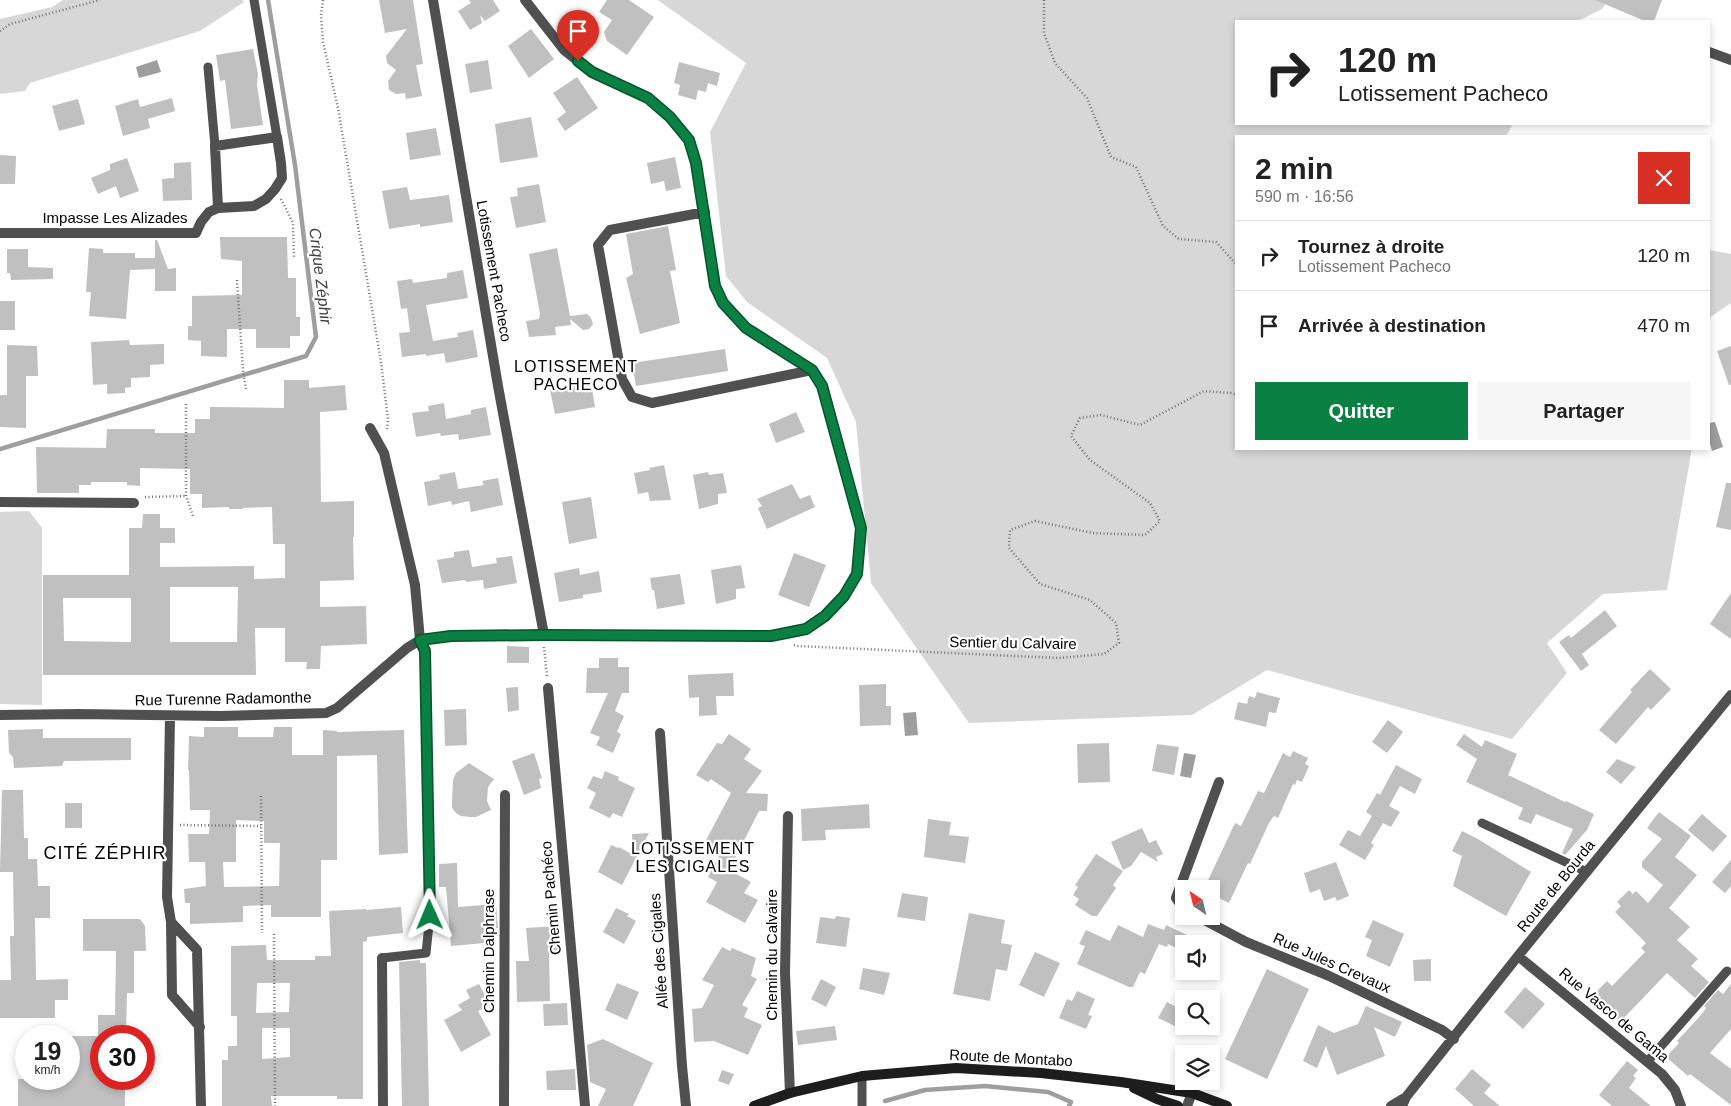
<!DOCTYPE html>
<html lang="fr">
<meta charset="utf-8">
<style>
:root{--surface:#fff;--page:#f6f6f6;--text:#222;--muted:#767676;--line:#e0e0e0;--accent:#0b8043}
body{margin:0;font-family:Helvetica,sans-serif;background:var(--page);color:var(--text);height:100vh;display:flex;flex-direction:column;font-size:19px;white-space:nowrap}
*{box-sizing:border-box;margin:0}
p{font-size:16px;color:var(--muted)}
.icon{flex:none;width:28px;height:28px;fill:none;stroke:currentColor;stroke-width:2;stroke-linecap:round;stroke-linejoin:round}
.map{position:relative;flex:1;overflow:hidden}
.side{position:absolute;left:1235px;top:135px;width:475px;height:315px;display:flex;flex-direction:column;background:var(--surface);border-radius:0px;box-shadow:0 2px 8px #0003}
.side>*{flex:none}
.banner{position:absolute;left:1235px;top:20px;width:475px;height:105px;border-radius:0px;box-shadow:0 2px 8px #0003;background:#fff;color:var(--text);overflow:hidden}
.needle{width:32px;rotate:325deg}
.fabs{position:absolute;left:1175px;top:880px;display:grid;gap:10px}
.fabs a{display:grid;place-items:center;width:45px;height:45px;border-radius:0px;background:var(--surface);box-shadow:0 2px 8px #0003;font-size:25px}
.speed{position:absolute;left:15px;top:1025px;display:flex;gap:10px;font-size:25px;font-weight:700;text-align:center}
.speed>*{display:grid;place-content:center;width:65px;height:65px;border-radius:50%;background:var(--surface);box-shadow:0 2px 8px #0003;line-height:1}
.speed small{font-size:12px;font-weight:400}
.speed .limit{border:8px solid #d22;background:#fff;color:#111}
.pin{position:absolute;display:grid;place-items:center;width:42px;height:42px;color:#fff;margin:-51px -21px;border-radius:50% 50% 50% 0;rotate:-45deg;box-shadow:0 0 5px #0007}
.pin .icon{rotate:45deg}
.me{position:absolute;width:55px;margin:-28px;rotate:359deg;stroke-linejoin:round;filter:drop-shadow(0 0 4px #0008)}
.turn{display:flex;align-items:center;gap:18px;height:105px;padding:0 20px;font-size:22px}
.turn .icon{width:65px;height:65px;stroke-width:2.5}
.turn b{display:block;font-size:35px;line-height:42px}
.round{display:grid;place-items:center;flex:none;width:52px;height:52px;border-radius:0px;background:var(--page)}
.overview{display:flex;align-items:center;justify-content:space-between;height:85px;padding:0 20px}
h1{font-size:30px;font-weight:700;line-height:38px}
.primary-button{display:flex;gap:10px;margin-top:auto;padding:10px 20px}
.primary-button a{flex:1;height:58px;border-radius:0px;background:var(--accent);color:#fff;font-size:20px;font-weight:700;line-height:58px;text-align:center}
.primary-button a+a{background:var(--page);color:var(--text)}
ul{padding:0;list-style:none}
li{display:flex;align-items:center;gap:15px;height:70px;padding:0 20px;border-top:1px solid var(--line)}
li div{flex:1}
li b{display:block;font-size:19px}
li em{font-style:normal}
.map>svg:first-child{display:block}
.green{fill:#d7d7d7}
.water{fill:#9e9e9e}
.lines{fill:none;stroke-linecap:round;stroke-linejoin:round}
.stream{stroke:#9e9e9e;stroke-width:4.5}
.building{fill:#c0c0c0;fill-rule:evenodd}
.path{stroke:#727272;stroke-width:2.5;stroke-dasharray:1 2.5;stroke-linecap:butt}
.service{stroke:#505050;stroke-width:9}
.minor{stroke:#505050;stroke-width:10}
.secondary{stroke:#1d1d1d;stroke-width:10}
.route-casing{stroke:#07532c;stroke-width:12}
.route{stroke:#0b8043;stroke-width:9}
.labels{text-anchor:middle;stroke-width:4.5;stroke-linejoin:round;paint-order:stroke}
.street-label{font-size:15px;fill:#000;stroke:#fff}
.water-label{font-size:16px;font-style:italic;fill:#3f3f3f;stroke:#fff}
.neighbourhood-label{font-size:16px;letter-spacing:1px;fill:#000;stroke:#fff}
.quarter-label{font-size:18px;letter-spacing:1px;fill:#000;stroke:#fff}
</style>
<div class="map">
<svg width="1731" height="1106" viewBox="0 0 1731 1106">
<rect width="100%" height="100%" fill="#fff"/>
<path class="green" d="M63 0H243L244 2 200 31 30 83 25 91 0 94V19L52 7Z
M658 0H1608L1602 9 1578 21H1236V124H1513L1506 136H1236V449H1691V454L1667 590 1603 594 1547 643 1567 673 1512 739 1267 670 1192 715 969 723 871 583 856 422 827 358 747 302 726 276 710 132 746 63Z
M1709 250 1731 254V303L1709 318Z
M29 511 42 528V705L0 704V512Z"/>
<path class="water" d="M157 60 161 72 139 78 136 67Z
M1715 422 1723 447 1712 451 1709 440V423Z
M916 712 918 735 905 736 903 713Z
M1184 753 1196 755 1191 778 1180 776Z"/>
<g class="lines">
<path class="stream" d="M0 449 306 356 316 337 295 165 268 0
M885 1101 925 1090 985 1086 1048 1092 1071 1102 1069 1106"/>
</g>
<path class="building" d="M379 0H413L423 64 416 65 422 96 406 99 405 93 396 94 389 90 388 81 396 70 387 63 386 56 407 29 385 33Z
M469 0H493L500 11 485 21 480 15 482 23 470 30 458 11 471 3Z
M607 0H629L654 17 627 55 607 41 604 32 612 20 599 12Z
M1595 0H1662L1654 21H1645Z
M531 29 554 59 529 78 508 46Z
M253 49 258 74 257 85 263 125 231 129 225 80 220 81 216 55Z
M488 60 492 89 470 93 465 64Z
M679 62 720 73 717 86 708 83 706 92 698 90 696 100 678 95 680 85 674 83Z
M577 77 598 108 565 131 557 119 566 112 553 93Z
M172 98 175 111 148 119 150 128 123 136 115 106 138 99 140 107Z
M78 99 85 124 59 131 52 106Z
M531 117 538 157 500 163 495 124Z
M436 128 441 155 410 160 406 133Z
M0 155 16 156 15 184H0Z
M675 157 681 188 666 191 664 181 651 184 647 163Z
M127 158 139 191 120 198 116 186 98 194 91 178 110 170V164Z
M191 162 192 200 163 201 162 179 174 178V163Z
M539 184 546 222 516 228 510 197 518 196 517 188Z
M407 187 410 200 449 195 453 222 420 227V224L389 229 382 191Z
M668 226 676 270 670 271 680 323 640 334 626 278 633 274 626 234Z
M220 237H287L288 278H296V317H300V336H290V348H256V329H227V357L201 356V341L188 340V326H192V296L242 295V261L221 259Z
M155 240H157L168 269 176 268V291H155V269L130 270 126 319 89 316 91 292H86L89 248 103 249V253H135V258H155Z
M557 248 570 316 587 314 591 318 593 324 589 329 583 330 570 319 571 325 555 327 556 335 529 337 526 321 539 319 540 314 529 254Z
M7 249H28V267L53 268V279L11 280 10 273H7Z
M463 270 468 298 426 305 433 341 458 337 457 333 473 330 478 357 446 363 444 353 426 356V354L402 357 399 333 410 332 407 308 401 309 397 281 412 279 413 283 447 278V273Z
M0 301H15V330H0Z
M129 340 130 345 164 344V364L150 365V377L131 378V387L125 388V393L107 394V384L93 385 91 342Z
M7 345 37 346 38 376H26V428L0 427V395H7Z
M1731 346V385H1729L1717 351Z
M725 349 728 371 636 386 632 363Z
M284 380H309V388L345 385 347 410 320 412 321 502 354 501V537H353L354 580 320 581V607L366 606 367 644 321 646 320 669H306L307 662H285V628H255L256 675H43V575H129V528H142L143 514H160V528H175V543H160V567L254 566V579L285 578V544H273L272 507 243 508V509H229V507L202 508V494H190V469L140 468V486L127 485V482H91V485H79V493H37L36 447 106 448 107 429H155V433H195V419H210V407L284 408ZM170 587H238L237 642H170ZM63 598H131V642L64 641Z
M591 383 595 407 555 414 550 390Z
M444 403 446 419 471 414V410L486 407 491 435 459 440 458 434 441 436 440 433 416 437 412 413 429 411 428 406Z
M796 412 805 432 776 443 769 424Z
M664 465 671 500 650 501 648 492 638 494 634 473 650 470 649 468Z
M455 472 458 489 484 485 482 481 498 478 503 505 471 512 469 501 452 505 451 501 428 506 424 482 440 479 439 475Z
M708 472 709 475 723 473 727 493 718 494V504L699 509 693 475Z
M1726 483H1731V530L1716 527Z
M792 484 800 499 810 495 815 507 767 529 758 508 762 506 757 499Z
M591 497 597 538 569 544 562 502Z
M469 550 472 567 497 563 496 558 512 556 517 583 484 589 483 580 466 582 465 580 442 583 437 560 454 557V552Z
M794 553 826 565 809 607 778 595Z
M741 565 745 588 736 589V599L716 604 711 570Z
M579 568 580 575 599 571 602 592 583 595V598L559 602 554 573Z
M680 574 685 604 657 609 654 590H652L650 578Z
M1731 593V639L1710 624Z
M1605 610 1617 626 1582 654 1589 665 1581 671 1559 642 1569 635 1571 638Z
M507 646 529 647V663H507Z
M599 658H618V667H629V693H622L615 711 624 716 617 732 621 734 613 753 596 745 600 737 590 733 608 693H586L587 668H599Z
M1650 669 1671 689 1651 710 1648 707 1616 744 1599 730 1632 692 1630 690Z
M733 673 734 696H716L717 715 699 716V697L689 698 688 675Z
M886 684V706H891V725L860 726 859 685Z
M518 687 519 710 508 712 506 688Z
M1257 692 1280 698 1276 713 1269 712 1266 727 1234 719 1238 702 1247 704 1249 696 1255 698Z
M466 709 467 745 445 746 444 710Z
M1388 720 1403 732 1387 753 1372 742Z
M204 727H238V737H273L274 727H292V755H323V730L337 731V732L404 730 408 853 379 855 377 755 337 756V860H321V917H271V905L243 906V922L190 924V903H185L184 889 206 886 205 862H189L188 834H209L210 810H190L189 770H188L189 736 204 737ZM236 820 264 821V843H280L279 886 224 887 223 862H236Z
M43 729V738H131V760L64 761 62 766 14 768 13 757 9 753 8 730Z
M729 734 751 749 744 759 762 771 746 793 768 794 767 811H759L729 870 751 882 744 893 758 900 745 923 706 902 717 882 708 877 722 850 705 842 731 793 711 779 708 782 696 775 717 743 722 744Z
M1464 734 1482 747 1485 740 1517 754 1508 775 1565 802 1566 801 1594 814 1587 830 1565 855 1562 853 1573 829 1536 814 1531 824 1518 819 1523 808 1466 782 1477 759 1456 745Z
M1109 743 1110 782 1078 783 1077 744Z
M1157 744 1179 747 1174 775 1152 771Z
M1293 751 1308 758 1305 764 1309 766 1302 782 1297 780 1295 785 1293 784 1278 818 1274 816 1269 823 1250 864 1248 863 1229 903 1211 894V889H1204L1235 823 1241 826 1258 791 1264 793 1283 753 1290 757Z
M534 753 542 778 539 779 541 788 524 795 512 761Z
M1617 759 1636 767 1621 784 1606 772Z
M469 763 494 779 488 787 487 801 491 810 476 817H470L461 816 456 813 452 808V802L453 780 456 773Z
M1396 765 1422 779 1415 794 1400 786 1389 806 1400 812 1391 827 1383 823 1371 843 1374 845 1365 860 1339 845 1348 830 1360 836 1372 816 1366 812 1377 793 1380 795Z
M605 771 619 777 618 780 635 788 622 817 613 813 610 818 589 808 596 793 587 788 593 776 602 779Z
M2 790H23L24 838H28V859H37L38 886H50V918H35L36 980 68 979V1000H55V1018H0V980H11L10 936H14L13 872H0Z
M65 803H82V828H65Z
M869 804 870 828 825 830 826 840 802 841 801 809Z
M1659 812 1691 836 1675 857 1697 875 1669 908 1690 927 1677 940 1698 959 1691 966 1709 982 1695 998 1667 973 1620 1022 1593 995 1607 981 1612 986 1645 952 1641 948 1646 943 1615 912 1621 906 1617 902 1629 890 1633 894 1636 891 1648 903 1663 885 1642 867V862L1662 839 1647 828Z
M1702 814 1727 836 1713 852 1688 830Z
M928 819 951 822 949 835 969 837 965 863 924 857Z
M1142 828 1149 843 1156 840 1163 854 1156 857 1158 862 1141 852 1131 866 1123 870 1111 842Z
M1462 831 1478 839 1531 872 1506 916 1453 886 1462 856 1452 851Z
M649 833 622 885 598 872 611 845 618 848 619 847 633 855 632 834Z
M1096 854 1123 871 1113 885 1116 888 1097 916H1092L1075 905 1079 899 1073 895 1078 887 1075 885Z
M1731 860V886L1725 893 1712 882Z
M1336 862 1349 896 1337 901 1335 897 1324 901 1320 889 1310 893 1304 873Z
M457 863 458 907 496 904 498 928 484 929 485 943 451 946 446 887H439V864Z
M902 893 928 897 925 921 897 917Z
M401 907 403 933 367 937V941L363 942V1099H337V1096H271L272 1106H222V1060H228V1046H237V1016H231V946L266 945 267 960H315V956H331L329 911 366 909V910ZM257 983H290L289 1012 256 1013ZM262 1028H290V1057L262 1059Z
M616 908 629 914 627 916 636 921 624 944 603 932Z
M969 913 1005 920 1001 943 1012 945 1007 971 996 969 990 1001 953 994Z
M836 916 850 918 846 947 816 943 820 917 835 919Z
M83 919H140L145 926 146 951H134V993H127L126 1036H101V1079H125V1106H18V1079H69V1036H98V1015H115L116 951H83Z
M1373 920 1404 934 1390 967 1366 956 1372 940 1365 937Z
M1148 924 1164 930 1166 925 1206 944H1184V951L1168 944 1167 947 1159 944 1145 974 1140 972 1133 987H1129L1077 964 1085 946 1079 944 1086 930 1110 941 1118 925 1143 937Z
M557 926 558 950 549 951 550 1001 517 1002 516 961H529L526 928Z
M722 947 730 951 732 948 756 958 751 976 757 979 742 1005 748 1008 744 1017 762 1025 748 1055 714 1041 694 1042 692 1009 702 1008 714 985 702 980Z
M1035 952 1060 963 1044 997 1019 985Z
M1431 959V981H1414L1413 960Z
M420 960V963H426L429 1106H402L399 962Z
M863 968 890 973 884 995 859 989Z
M1267 969 1309 989 1267 1079 1225 1059Z
M821 979 836 987 826 1007 811 999Z
M617 983 639 992 627 1020 605 1010Z
M479 984 490 1005 478 1011 491 1035 461 1052 444 1020 462 1010 458 1005 470 998 466 990Z
M1731 984V1029L1710 1053 1731 1069V1105L1690 1074 1688 1076 1666 1057 1679 1043 1677 1041 1702 1014 1706 1008 1704 1006 1718 990 1723 994Z
M1525 987 1545 1004 1523 1029 1504 1012Z
M1077 991 1095 999 1088 1015 1092 1016 1086 1029 1059 1018 1067 999 1072 1001Z
M1167 1002 1184 1011V1022L1181 1029 1158 1018Z
M567 1003 568 1025 544 1026 543 1004Z
M1366 1006 1402 1022 1395 1037 1374 1027 1385 1056 1337 1075 1326 1046 1317 1068 1303 1061 1318 1025 1334 1033 1358 1024Z
M835 1026 837 1040 798 1045 796 1031Z
M603 1039 653 1063 633 1106H598L606 1089 590 1082 587 1045Z
M1627 1061 1638 1070 1633 1076 1636 1078 1629 1088 1651 1106H1612L1599 1095Z
M575 1069 576 1090H547L546 1071Z
M1472 1069 1491 1085 1484 1093 1500 1106H1474L1455 1089Z
M722 1070 734 1074 729 1085 718 1081Z"/>
<g class="lines">
<path class="path" d="M323 0 321 15 323 42 338 108 381 362 388 420 387 430
M1044 0V33L1055 63 1087 98 1111 157 1136 167 1163 226 1179 239 1216 242 1236 264
M0 31 10 24 100 0
M281 199 293 223 294 258
M237 280 243 370 246 389
M186 404V496L193 516
M145 497 186 496
M794 645 798 646 1059 658 1104 654 1119 643 1116 623 1090 600 1040 584 1009 548 1010 530 1035 521 1093 533 1145 535 1160 521 1150 503 1090 460 1071 436 1080 418 1101 415 1140 425 1204 391 1231 393 1236 395
M544 647 547 677
M261 796 262 933
M180 825 261 826
M274 934 275 1106"/>
<path class="service" d="M254 0 277 137
M208 67 215 146
M1482 823 1587 872
M382 958 426 953 430 915
M1647 1062 1727 971
M862 1106V1076"/>
<path class="minor" d="M433 0 498 386 544 635
M1709 52 1731 60
M705 212 610 230 598 245 622 379 632 397 652 403 812 370
M0 233H196L201 222 209 212 218 208 254 206 266 199 275 189 282 178 281 163 277 137 215 146 218 208
M370 428 384 453 415 585 420 640 425 651 430 915
M0 502 134 503
M548 688 585 1106
M0 715 78 714 221 716 326 713 337 708 407 648 420 640 451 636 544 635 771 636 806 629 825 615 844 596 857 574 861 528 823 386 812 370 746 328 723 303 715 286 696 163 689 140 670 117 648 98 592 72 564 50 525 0
M170 716 167 897 171 922 172 995 200 1027
M660 733 682 1066 686 1106
M788 816 785 973 790 1093
M1184 909 1176 898 1219 782
M1197 916 1246 942 1327 975 1442 1030 1454 1039
M171 922 197 950 201 1106
M1518 956 1662 1074 1675 1090 1681 1106
M382 958 383 1106
M504 1106 505 795
M1187 1106 1192 1093
M1391 1106 1406 1097
M1402 1106 1406 1097 1518 956 1731 695"/>
<path class="secondary" d="M1134 1088 1157 1099 1178 1106
M754 1106 790 1093 862 1076 956 1068 1041 1073 1121 1082 1192 1093 1227 1106"/>
</g>
<g class="lines">
<defs>
<path id="route" d="M430 915 425 651 420 640 451 636 544 635 771 636 806 629 825 616 844 596 857 574 861 528 822 386 812 370 746 328 723 303 715 286 696 163 689 140 670 117 648 98 592 72 578 61"/>
</defs>
<use href="#route" class="route-casing"/>
<use href="#route" class="route"/>
</g>
<g class="labels">
<g class="street-label">
<text x="115" y="223">Impasse Les Alizades</text>
<text transform="translate(494 271) rotate(80)" y="5">Lotissement Pacheco</text>
<text transform="translate(1013 643) rotate(1)" y="5">Sentier du Calvaire</text>
<text transform="translate(223 699) rotate(-1)" y="5">Rue Turenne Radamonthe</text>
<text transform="translate(1556 886) rotate(-51)" y="5">Route de Bourda</text>
<text transform="translate(551 898) rotate(-95)" y="5">Chemin Pachéco</text>
<text transform="translate(489 951) rotate(-90)" y="5">Chemin Dalphrase</text>
<text transform="translate(659 951) rotate(-94)" y="5">Allée des Cigales</text>
<text transform="translate(772 955) rotate(-90)" y="5">Chemin du Calvaire</text>
<text transform="translate(1332 963) rotate(24)" y="5">Rue Jules Crevaux</text>
<text transform="translate(1614 1015) rotate(40)" y="5">Rue Vasco de Gama</text>
<text transform="translate(1011 1058) rotate(3)" y="5">Route de Montabo</text>
</g>
<g class="water-label">
<text transform="translate(321 276) rotate(83)" y="6">Crique Zéphir</text>
</g>
<g class="neighbourhood-label">
<text x="576" y="372">LOTISSEMENT<tspan x="576" dy="18">PACHECO</tspan></text>
<text x="693" y="854">LOTISSEMENT<tspan x="693" dy="18">LES CIGALES</tspan></text>
</g>
<g class="quarter-label">
<text x="105" y="859">CITÉ ZÉPHIR</text>
</g>
</g>
</svg>
<div class="fabs">
<a><svg class="needle" viewBox="-14 -14 28 28"><path d="M0-13l5 13h-10z" fill="#e53935"/><path d="M0 13l5-13h-10z" fill="#767676"/></svg></a>
<a><svg class="icon" aria-label="sound" viewBox="0 0 24 24"><path d="M4 9h4l5-4v14l-5-4H4zM17 9q2 3 0 6"/></svg></a>
<a><svg class="icon" aria-label="search" viewBox="0 0 24 24"><circle cx="10" cy="10" r="6"/><path d="M15 15l6 6"/></svg></a>
<a><svg class="icon" aria-label="layers" viewBox="0 0 24 24"><path d="M12 4l9 5-9 5-9-5zM3 14l9 5 9-5"/></svg></a>
</div>
<div class="speed"><div>19<small>km/h</small></div><div class="limit">30</div></div>
<div class="pin" style="left:578px;top:61px;background:#d93025"><svg class="icon" aria-label="arrive" viewBox="0 0 24 24"><path d="M6 21V4h12l-3 4 3 4H6"/></svg></div>
<svg class="me" style="left:430px;top:915px" viewBox="-20 -20 40 40"><path d="M0-17L14 15 0 8-14 15z" fill="#0b8043" stroke="#fff" stroke-width="4"/></svg>
<div class="banner">
<div class="turn"><svg class="icon" aria-label="right" viewBox="0 0 24 24"><path d="M7 20v-9h11M14 6l5 5-5 5"/></svg><div><b>120 m</b>Lotissement Pacheco</div></div>
</div>
<section class="side">
<div class="overview"><div><h1>2 min</h1><p>590 m · 16:56</p></div><a class="round" style="background:#d93025;color:#fff"><svg class="icon" aria-label="close" viewBox="0 0 24 24"><path d="M6 6l12 12M18 6L6 18"/></svg></a></div>
<ul>
<li><svg class="icon" aria-label="right" viewBox="0 0 24 24"><path d="M7 20v-9h11M14 6l5 5-5 5"/></svg><div><b>Tournez à droite</b><p>Lotissement Pacheco</p></div><em>120 m</em></li>
<li><svg class="icon" aria-label="arrive" viewBox="0 0 24 24"><path d="M6 21V4h12l-3 4 3 4H6"/></svg><div><b>Arrivée à destination</b></div><em>470 m</em></li>
</ul>
<div class="primary-button"><a>Quitter</a><a>Partager</a></div>
</section>
</div>
